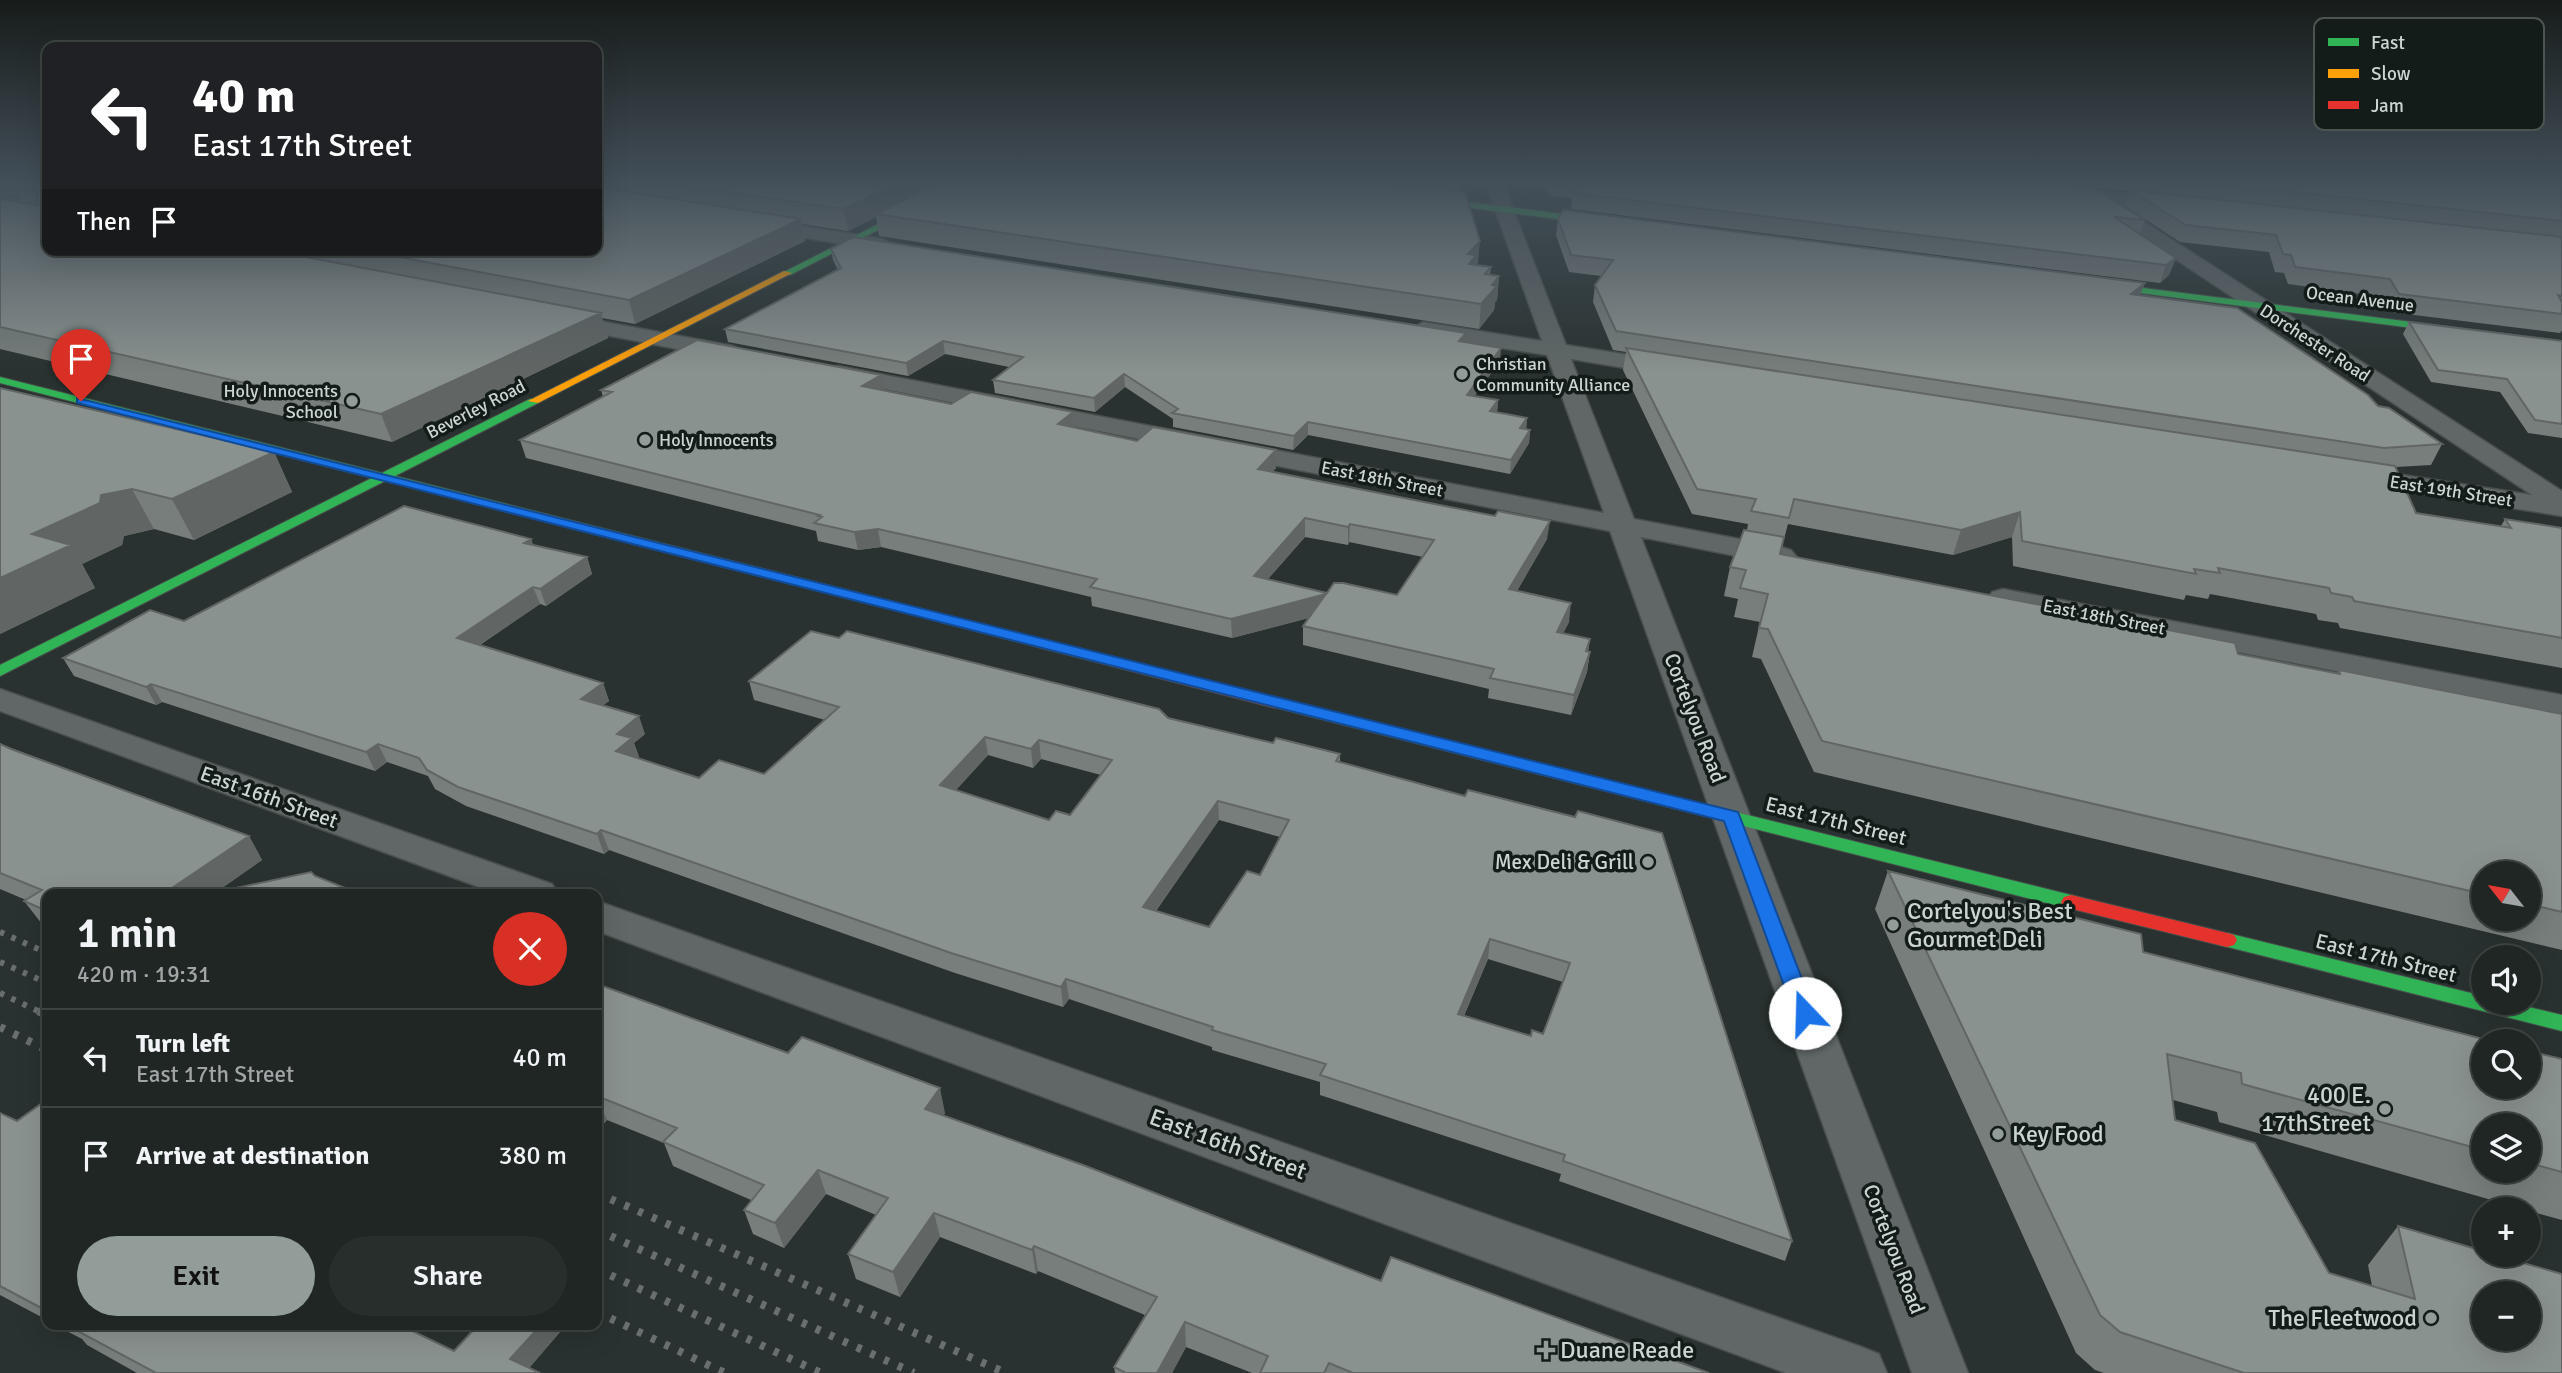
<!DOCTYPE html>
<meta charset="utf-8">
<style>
:root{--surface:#1f2624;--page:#272e2c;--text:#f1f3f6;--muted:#a1a5a6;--line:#3c4341;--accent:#929c99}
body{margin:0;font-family:Signika,sans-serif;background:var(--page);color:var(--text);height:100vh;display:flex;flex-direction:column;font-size:26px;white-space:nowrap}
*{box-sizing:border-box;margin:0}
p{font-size:23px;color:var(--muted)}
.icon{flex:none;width:38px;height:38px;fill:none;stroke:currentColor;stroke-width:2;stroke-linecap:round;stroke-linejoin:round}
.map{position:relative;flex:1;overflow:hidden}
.drawer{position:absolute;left:42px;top:889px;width:560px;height:441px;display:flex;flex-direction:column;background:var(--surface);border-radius:14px;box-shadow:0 7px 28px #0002,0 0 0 2px var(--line)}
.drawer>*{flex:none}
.guide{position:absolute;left:42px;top:42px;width:560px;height:214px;border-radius:14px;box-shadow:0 7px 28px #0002,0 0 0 2px var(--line);background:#202124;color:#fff;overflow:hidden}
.needle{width:46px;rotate:301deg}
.fabs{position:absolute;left:2471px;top:861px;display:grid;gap:14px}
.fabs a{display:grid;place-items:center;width:70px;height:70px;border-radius:50%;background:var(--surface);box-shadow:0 7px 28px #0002,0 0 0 2px var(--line);font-size:35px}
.pin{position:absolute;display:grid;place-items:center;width:60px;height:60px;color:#fff;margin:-72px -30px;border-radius:50% 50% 50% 0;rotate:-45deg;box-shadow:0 0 7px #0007}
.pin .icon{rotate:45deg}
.me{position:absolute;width:77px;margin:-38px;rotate:339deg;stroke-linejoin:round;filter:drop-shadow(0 0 5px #0008)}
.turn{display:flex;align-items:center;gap:24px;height:147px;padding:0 35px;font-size:32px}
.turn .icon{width:91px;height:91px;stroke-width:2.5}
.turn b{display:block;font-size:49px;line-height:60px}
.then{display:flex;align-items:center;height:66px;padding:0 35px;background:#0003;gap:14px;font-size:26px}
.round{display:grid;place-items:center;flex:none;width:74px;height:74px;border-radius:37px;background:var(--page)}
.summary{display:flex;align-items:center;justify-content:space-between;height:119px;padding:0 35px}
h1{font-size:42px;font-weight:600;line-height:52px}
.button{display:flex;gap:14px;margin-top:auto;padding:14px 35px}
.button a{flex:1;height:80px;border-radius:42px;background:var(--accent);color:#111;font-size:28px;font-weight:600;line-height:80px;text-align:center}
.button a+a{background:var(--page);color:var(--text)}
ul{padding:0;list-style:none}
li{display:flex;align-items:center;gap:21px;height:98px;padding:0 35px;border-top:2px solid var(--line)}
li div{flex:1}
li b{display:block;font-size:26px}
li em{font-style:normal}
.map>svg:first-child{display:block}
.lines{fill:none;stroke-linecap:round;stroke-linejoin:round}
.street-casing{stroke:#474e4c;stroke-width:3}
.fast-casing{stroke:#474e4c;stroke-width:2}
.slow-casing{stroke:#474e4c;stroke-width:2}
.jam-casing{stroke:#474e4c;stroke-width:2}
.street{fill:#606766;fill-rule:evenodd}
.fast{fill:#30b455;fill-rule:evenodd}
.slow{fill:#ff9f0a;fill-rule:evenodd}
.jam{fill:#e5322d;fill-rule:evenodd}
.rail-far1{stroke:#696f6e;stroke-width:6;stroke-dasharray:4.5 8;stroke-linecap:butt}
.rail{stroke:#696f6e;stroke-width:8;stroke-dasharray:5 10;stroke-linecap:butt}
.wall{fill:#777e7b;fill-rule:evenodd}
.shaded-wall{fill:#616664}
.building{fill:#8a928f;stroke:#616664;stroke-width:2;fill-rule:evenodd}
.route{fill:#1a73e8;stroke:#114b97;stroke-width:2}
.poi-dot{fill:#929c99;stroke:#141c1a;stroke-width:2.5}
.labels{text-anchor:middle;stroke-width:7;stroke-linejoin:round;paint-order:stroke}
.far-street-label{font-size:18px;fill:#cbd5d2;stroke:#141c1a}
.far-poi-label{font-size:18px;fill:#cbd5d2;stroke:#141c1a;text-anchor:start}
.street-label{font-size:21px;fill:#cbd5d2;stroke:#141c1a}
.poi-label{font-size:21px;fill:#cbd5d2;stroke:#141c1a;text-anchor:end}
.near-poi-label{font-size:24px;fill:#cbd5d2;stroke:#141c1a;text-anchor:start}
.near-street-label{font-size:24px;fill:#cbd5d2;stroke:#141c1a}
.key{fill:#141c1a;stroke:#4b5451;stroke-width:2}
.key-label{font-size:19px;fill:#cbd5d2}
</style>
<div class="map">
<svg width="2562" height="1373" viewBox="0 0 2562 1373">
<rect width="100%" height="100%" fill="#293230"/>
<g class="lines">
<defs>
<path id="street" d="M1485 181H1502L1566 345 1668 361 1676 363 1680 368 1676 373 1668 375 1571 359 1634 519 1781 547 1791 550 1796 556 1791 562 1781 565 1641 537 1968 1373H1912L1610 531 838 380 830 378 826 373 830 368 838 366 1604 513 1547 355 1423 336 1412 329 1423 322 1542 341Z
M2062 187 2178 200 2181 204 2178 208 2172 209 2115 203 2562 491V516L2348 482 2344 476 2348 470 2357 468 2532 495 2098 208 2097 201 2056 196 2053 192Z
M47 188V198L0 211V200Z
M760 219 883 239 893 245 883 251 753 229 751 225 753 221Z
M563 314 733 346 744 353 733 360 555 325 552 320 555 315Z
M2003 589 2562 695V715L1992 604 1988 598 1992 592Z
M0 689 552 884 558 894H498L0 711Z
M597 901 1859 1346 1879 1354 1887 1373H1786L597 931Z"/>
<path id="fast" d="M963 181H974L790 275 782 273Z
M1418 196 1612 220 1616 223 1612 226 1415 201 1414 199Z
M2088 281 2562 341V347L2085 286V282Z
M0 377 382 473 530 399H538V403L395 476 950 616 952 619 945 623 385 481 0 676V665L372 478 0 383Z
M1275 698 2071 895 2078 897 2081 902 2078 907 2071 909 1269 706 1267 703Z
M2227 933 2483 996V1003H2512L2562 1015V1031L2220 945 2217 940 2220 935Z"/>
<path id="slow" d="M784 271 792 273 538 403 528 401Z"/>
<path id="jam" d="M945 615 1281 700 1283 703 1275 708 940 622 938 619Z
M2071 895 2227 933 2234 935 2237 940 2234 945 2227 947 2064 907 2061 902 2064 897Z"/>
</defs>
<use href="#street" class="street-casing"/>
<use href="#fast" class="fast-casing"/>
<use href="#slow" class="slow-casing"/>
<use href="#jam" class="jam-casing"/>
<use href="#street" class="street"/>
<use href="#fast" class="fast"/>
<use href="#slow" class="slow"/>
<use href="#jam" class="jam"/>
<path class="rail-far1" d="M0 932 47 953
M0 962 47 983
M0 993 42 1013"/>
<path class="rail" d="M38 1011 47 1015
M0 1027 47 1050
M597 1193 1006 1373
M597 1230 914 1373
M597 1269 821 1373
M597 1312 725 1373"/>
</g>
<path class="wall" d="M0 181H47V250H597V181H1458V191L1478 263 1477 265 1491 267 1490 275 1499 276 1497 300 1495 302 1494 310 1479 329 879 236 876 217 848 231 802 224 805 241 635 324 602 318 608 338 392 442 0 349V199L21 202 17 194 0 198Z
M1534 181H2562V330L2560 333 2390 312 2382 297 2288 284 2284 273 2275 272 2269 252 2180 242 2125 206 2130 191 2093 187 2145 220 2140 234 2176 258 2169 275 2160 283 1571 209 1572 198 1553 196Z
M1558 219 2145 283 2140 295 2378 406 2442 444 2431 465 2396 467 2416 513 2501 526 2505 519 2562 528V668L2340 628 2338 623 2318 620 2316 614 2210 594 2208 599 2186 595 2184 600 2013 566 2012 537 1953 555 1788 524 1780 554 2238 654 2337 673 2339 670 2562 714V950L1814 772 1761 659 1752 657 1760 622 1734 617 1738 599 1724 596 1730 567 1747 530 1748 524 1692 514 1623 370 1626 352 1613 350 1593 302 1595 285 1601 276 1569 272 1556 235ZM2483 873H2529V919H2483Z
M831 249 1465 342 1500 361 1474 396 1498 400 1497 412 1527 418 1526 429 1530 430 1529 443 1510 474 1308 435 1293 450 1173 427V419L1125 387 1095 412 995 393 993 380 1009 367 945 354 908 376 728 342 725 329 838 270 833 260Z
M2409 322 2562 341V438L2528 433 2500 392 2431 382 2403 334Z
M0 388 274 452 292 492 194 540 154 529 124 536 122 545 82 564 95 588 0 634Z
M601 390H884L1276 468 1272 472 1547 539 1517 591 1569 622 1563 633 1590 639 1588 652H1590L1587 672 1571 715 1488 698 1489 689 1303 645V626L1308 618 1232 638 1092 606 1091 597 957 565 881 547 858 550 818 541 816 531 526 458 520 440 603 397ZM1305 537 1348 545 1349 542 1423 557 1397 595 1327 593 1268 579Z
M531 539 533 545 587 557 592 574 546 606 540 604 480 645 603 683 609 701 603 705 645 734 634 743 639 757 637 758 699 778 764 774 825 720 754 700 749 681 1168 718 1273 743 1340 754V762L1465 796 1792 1241 1785 1261 1559 1181 1561 1174 1320 1095V1082L1212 1050V1047L1069 999 1063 1007 955 973 609 850 604 854 466 806 435 789 428 776 387 762 375 771 162 702 156 705 74 676 63 658 184 621ZM988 755 1033 768 1041 759 1101 775 1070 815 1049 820 956 790ZM1219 820 1280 837 1260 875 1209 927 1156 911ZM1488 959 1563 982 1543 1034 1531 1036 1464 1016Z
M0 744 249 836 262 860 215 893 315 876 360 894H47V927L42 924 24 901 26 900 0 889Z
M1888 871 2143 952 2562 1059V1220L2529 1211V1209H2523L2219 1122 2217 1112 2173 1100 2175 1120 2329 1273 2372 1286 2368 1265 2398 1226 2562 1373H2104L2095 1370 2076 1353 1875 909ZM2483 1125H2529V1171H2483Z
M597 984 945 1113 943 1116 1381 1281 1709 1373H1252L1186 1347 1172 1373H1115L1114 1367 1145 1315 1038 1271 1036 1274 940 1237 900 1297 856 1279 848 1254 876 1215 826 1194 784 1248 753 1234 744 1210 751 1200 673 1166 664 1143 607 1120 597 1131Z
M47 1102V1320L0 1295V1113L17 1121Z
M55 1325H400L454 1351 566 1325 529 1368 540 1373H137L87 1345 82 1339Z"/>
<path class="shaded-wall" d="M0 181H46L13 186 17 194 0 198Z
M902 181H948L876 214V217L848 231 844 209Z
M801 219 805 241 635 324 629 300Z
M1480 241 1478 263 1475 267 1467 287 1468 254Z
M2176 258 2169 275 2160 283 2166 265Z
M1499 276 1497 300 1495 302 1494 310 1479 329 1481 304 1492 285Z
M2145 283 2138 300 2131 294Z
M601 313 608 338 392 442 381 414Z
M1466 333 1465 346 1459 341Z
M943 341 945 354 908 376 906 363Z
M1501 348 1500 361 1466 408 1467 395Z
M1124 374 1125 387 1095 412 1094 398Z
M881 375 884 391 862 386Z
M1498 400 1497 414 1490 411Z
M1073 412 1075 428 1058 424Z
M1527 418 1526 431 1520 428Z
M1308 422V435L1293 450 1294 436Z
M1530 430 1529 443 1510 474 1511 460Z
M1276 450V468L1258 487V469Z
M274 452 292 492 194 540 172 499Z
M132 489 154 529 124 536 122 545 82 564 95 588 0 634V578L32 534 101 495Z
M2020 512 2012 537 1953 555 1961 530Z
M1305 518V537L1254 595V576Z
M1550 521 1547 539 1507 608 1509 589Z
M1350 524 1349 542 1348 545V527Z
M878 529 881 547 858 550 854 532Z
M531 539 537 556 524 543Z
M587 557 592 574 546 606 540 589Z
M533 587 540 604 464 655 457 638Z
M1326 594 1325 614 1232 638 1231 619Z
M1571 603 1569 622 1554 652 1557 632Z
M1590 639 1587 658 1590 652 1587 672 1571 715 1574 695Z
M603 683 609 701 587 717 581 699Z
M151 684 162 702 156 705 146 687Z
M639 716 645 734 634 743 639 757 623 770 616 751 617 734Z
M985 737 988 755 943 804 940 785Z
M1039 740 1041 759 1033 768 1031 749Z
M378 744 387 762 375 771 366 752Z
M1218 801 1219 820 1145 926 1143 907Z
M601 830 609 850 604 854 597 834Z
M249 836 262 860 213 894H163Z
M1490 939 1488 959 1456 1034 1458 1014Z
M1066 979 1069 999 1063 1007 1061 987Z
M940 1088 945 1113 930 1133 925 1109Z
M597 1097 607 1120 597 1131Z
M818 1170 826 1194 784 1248 775 1223Z
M934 1213 940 1237 900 1297 893 1272Z
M1034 1246 1038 1271 1036 1274 1032 1250Z
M1185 1322 1186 1347 1172 1373H1157Z
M541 1325H566L525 1373 510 1359Z"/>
<path class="building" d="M30 181H47V250H269L601 313 381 414 0 327V199L38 205V192L13 186Z
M652 181H902L844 209Z
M940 181H1378L1465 192 1480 241 1468 254 1476 255 1469 264 1491 267 1485 274 1499 276 1492 285 1497 286 1481 304 876 214Z
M1561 181H2047L2091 186 2145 220 2114 217 2176 258 2166 265 1573 193 1578 183Z
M2191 181H2562V221Z
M597 187 801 219 629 300 362 250H597Z
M2130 190 2562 237V296L2558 295 2562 302V314L2399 294 2390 279 2295 267 2291 255 2283 254 2276 235 2186 225Z
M1563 210 2145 283 2131 294 2237 308 2368 395 2378 406 2389 408 2442 444 2384 448 1616 331 1595 285 1613 260 1571 255 1558 219Z
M853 237 1466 333 1459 341 1501 348 1467 395 1498 400 1490 411 1527 418 1520 428 1530 430 1511 460 1308 422 1294 436 1172 413 1178 409 1124 374 1094 398 993 380 1023 357 943 341 906 363 725 329 841 268 831 249Z
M2409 322 2562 341V424L2535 420 2507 379 2438 370Z
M697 340 881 375 862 386 951 404 971 392 1073 412 1058 424 1137 441 1153 427 1276 450 1258 469 1495 516 1498 511 1550 521 1509 589 1571 603 1557 632 1590 639 1586 651 1590 652 1574 695 1490 678 1494 669 1303 626 1326 594 1231 619 1090 587 1097 579 954 546 878 529 854 532 814 523 822 517 818 516 820 515 520 440 612 392 601 390ZM1305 518 1348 527 1350 524 1434 540 1397 595 1343 583H1334L1327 593 1254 576Z
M1626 348 2395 466 2416 513 2511 528 2505 519 2562 528V638L2354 601 2352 597 2331 593 2329 588 2218 568 2220 573 2194 569 2196 574 2022 541 2020 512 1961 530 1794 499 1789 518 1751 511 1756 499 1697 489Z
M0 388 274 452 172 499 132 489 101 495 100 503 32 534 71 545 0 578Z
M404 506 531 539 524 543 587 557 540 589 533 587 457 638 603 683 581 699 639 716 617 734 632 738 616 751 699 778 719 760 764 774 839 707 749 681 811 631 839 638 847 631 1159 709 1168 718 1273 743 1276 738 1340 754 1336 761 1465 796 1468 790 1575 817 1578 811 1662 833 1792 1241 1563 1161 1565 1155 1320 1075 1326 1064 1212 1030 1213 1027 1066 979 1061 987 951 953 601 830 597 834 458 787 427 770 419 758 378 744 366 752 151 684 146 687 63 658 150 610 184 621ZM985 737 1031 749 1039 740 1112 760 1070 815 1056 811 1049 820 940 785ZM1218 801 1289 820 1260 875 1247 871 1209 927 1143 907ZM1490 939 1570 963 1543 1034 1532 1030 1531 1036 1458 1014Z
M1744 530 1784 537 1780 554 2235 643 2238 654 2340 674 2339 670 2562 714V912L2529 904V873H2483V894L1822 741 1768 629 1759 628 1768 594 1740 588 1746 570 1730 567Z
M0 744 11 749 249 836 163 894H47V911L24 901 42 890 0 873Z
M1888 871 2141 934 2143 952 2491 1041H2483V1087H2529V1051L2562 1059V1172L2529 1163V1125H2483V1150L2242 1084 2241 1073 2167 1054 2175 1120 2255 1143 2329 1273 2415 1299 2398 1226 2483 1251V1255H2495L2562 1274V1373H2244L2120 1332 2100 1315ZM2483 1293H2529V1339H2483Z
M311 872 315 876 360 894H208Z
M597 984 788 1053 802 1037 940 1088 925 1109 1083 1165 1381 1281 1391 1257 1709 1373H1353L1329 1363 1324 1373H1260L1268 1356 1185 1322 1157 1373H1126L1114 1367 1157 1297 1034 1246 1032 1250 934 1213 893 1272 848 1254 888 1198 818 1170 775 1223 744 1210 764 1185 663 1142 677 1128 597 1096Z
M45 1101 47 1102V1311L0 1286V1113L17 1121Z
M73 1325H400L454 1351 478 1325H541L510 1359 540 1373H156L70 1327Z"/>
<linearGradient id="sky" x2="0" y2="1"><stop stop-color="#171c1a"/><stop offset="0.49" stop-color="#434f59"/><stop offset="1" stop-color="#434f59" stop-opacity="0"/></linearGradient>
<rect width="2562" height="373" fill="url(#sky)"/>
<path class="route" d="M77 398 1738 812 1815 1013 1812 1018H1798L1794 1013 1724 821 77 403Z"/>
<g class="poi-dot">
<circle cx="1462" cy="374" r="7"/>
<circle cx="352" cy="401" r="7"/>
<circle cx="645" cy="440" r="7"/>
<circle cx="1648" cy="862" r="7"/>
<circle cx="1893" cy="925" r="7"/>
<circle cx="2385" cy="1109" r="7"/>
<circle cx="1998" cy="1134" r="7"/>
<circle cx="2431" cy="1318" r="7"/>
<path d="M1542.5 1339.5h7v7h7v7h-7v7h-7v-7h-7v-7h7z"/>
</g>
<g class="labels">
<g class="far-street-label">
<text transform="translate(2360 299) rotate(7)" y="6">Ocean Avenue</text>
<text transform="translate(2315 343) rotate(33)" y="6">Dorchester Road</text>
<text transform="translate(476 409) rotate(-27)" y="6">Beverley Road</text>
<text transform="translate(1382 479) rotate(11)" y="6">East 18th Street</text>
<text transform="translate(2451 491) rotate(9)" y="6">East 19th Street</text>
<text transform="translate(2104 617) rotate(11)" y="6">East 18th Street</text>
</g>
<g class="far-poi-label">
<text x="1476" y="370">Christian<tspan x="1476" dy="21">Community Alliance</tspan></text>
<text x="338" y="397" text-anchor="end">Holy Innocents<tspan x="338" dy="21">School</tspan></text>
<text x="659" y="446">Holy Innocents</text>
</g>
<g class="street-label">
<text transform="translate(1695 718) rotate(69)" y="7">Cortelyou Road</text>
<text transform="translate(269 797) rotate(20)" y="7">East 16th Street</text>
<text transform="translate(1836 821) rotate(14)" y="7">East 17th Street</text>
<text transform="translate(2386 958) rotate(14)" y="7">East 17th Street</text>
<text transform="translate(1894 1249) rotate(69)" y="7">Cortelyou Road</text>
</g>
<g class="poi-label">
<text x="1634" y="869">Mex Deli &amp; Grill</text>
</g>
<g class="near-poi-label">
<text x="1907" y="919">Cortelyou's Best<tspan x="1907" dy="28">Gourmet Deli</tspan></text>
<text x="2371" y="1103" text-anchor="end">400 E.<tspan x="2371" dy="28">17thStreet</tspan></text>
<text x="2012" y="1142">Key Food</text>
<text x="2417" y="1326" text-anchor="end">The Fleetwood</text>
<text x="1560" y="1358">Duane Reade</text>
</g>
<g class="near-street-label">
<text transform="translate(1228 1144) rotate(20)" y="8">East 16th Street</text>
</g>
</g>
<rect x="2314" y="18" width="230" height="112" rx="10" class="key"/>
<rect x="2328" y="38" width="31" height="8" fill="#30b455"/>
<rect x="2328" y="69" width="31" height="9" fill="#ff9f0a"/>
<rect x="2328" y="101" width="31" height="8" fill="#e5322d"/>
<g class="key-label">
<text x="2371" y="49">Fast</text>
<text x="2371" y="80">Slow</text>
<text x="2371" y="112">Jam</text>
</g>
</svg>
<div class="fabs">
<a><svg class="needle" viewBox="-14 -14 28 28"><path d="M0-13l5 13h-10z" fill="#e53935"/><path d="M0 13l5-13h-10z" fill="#a1a5a6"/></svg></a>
<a><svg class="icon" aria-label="sound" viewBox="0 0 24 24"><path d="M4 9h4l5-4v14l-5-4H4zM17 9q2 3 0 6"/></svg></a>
<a><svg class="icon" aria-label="search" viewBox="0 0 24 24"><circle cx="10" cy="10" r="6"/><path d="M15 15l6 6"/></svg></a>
<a><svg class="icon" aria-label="layers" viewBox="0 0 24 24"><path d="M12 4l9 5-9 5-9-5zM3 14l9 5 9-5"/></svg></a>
<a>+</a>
<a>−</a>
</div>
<div class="pin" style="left:81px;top:401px;background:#d93025"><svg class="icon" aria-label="arrive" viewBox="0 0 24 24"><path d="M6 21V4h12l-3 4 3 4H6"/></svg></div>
<svg class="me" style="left:1805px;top:1013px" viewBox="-20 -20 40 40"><circle r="19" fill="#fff"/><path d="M0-13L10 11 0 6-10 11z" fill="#1a73e8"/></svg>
<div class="guide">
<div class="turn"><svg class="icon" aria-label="left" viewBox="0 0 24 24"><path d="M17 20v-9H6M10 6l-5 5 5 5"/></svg><div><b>40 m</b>East 17th Street</div></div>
<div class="then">Then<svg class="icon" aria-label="arrive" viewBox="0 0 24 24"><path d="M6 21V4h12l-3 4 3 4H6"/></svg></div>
</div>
<section class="drawer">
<div class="summary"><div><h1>1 min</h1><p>420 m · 19:31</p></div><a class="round" style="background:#d93025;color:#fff"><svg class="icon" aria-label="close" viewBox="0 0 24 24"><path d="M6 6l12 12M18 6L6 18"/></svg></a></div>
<ul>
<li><svg class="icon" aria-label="left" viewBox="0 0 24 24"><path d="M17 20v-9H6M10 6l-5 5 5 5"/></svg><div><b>Turn left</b><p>East 17th Street</p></div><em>40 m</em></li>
<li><svg class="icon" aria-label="arrive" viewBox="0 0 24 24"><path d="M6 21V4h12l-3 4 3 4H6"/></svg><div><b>Arrive at destination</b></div><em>380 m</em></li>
</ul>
<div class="button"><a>Exit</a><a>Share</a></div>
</section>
</div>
